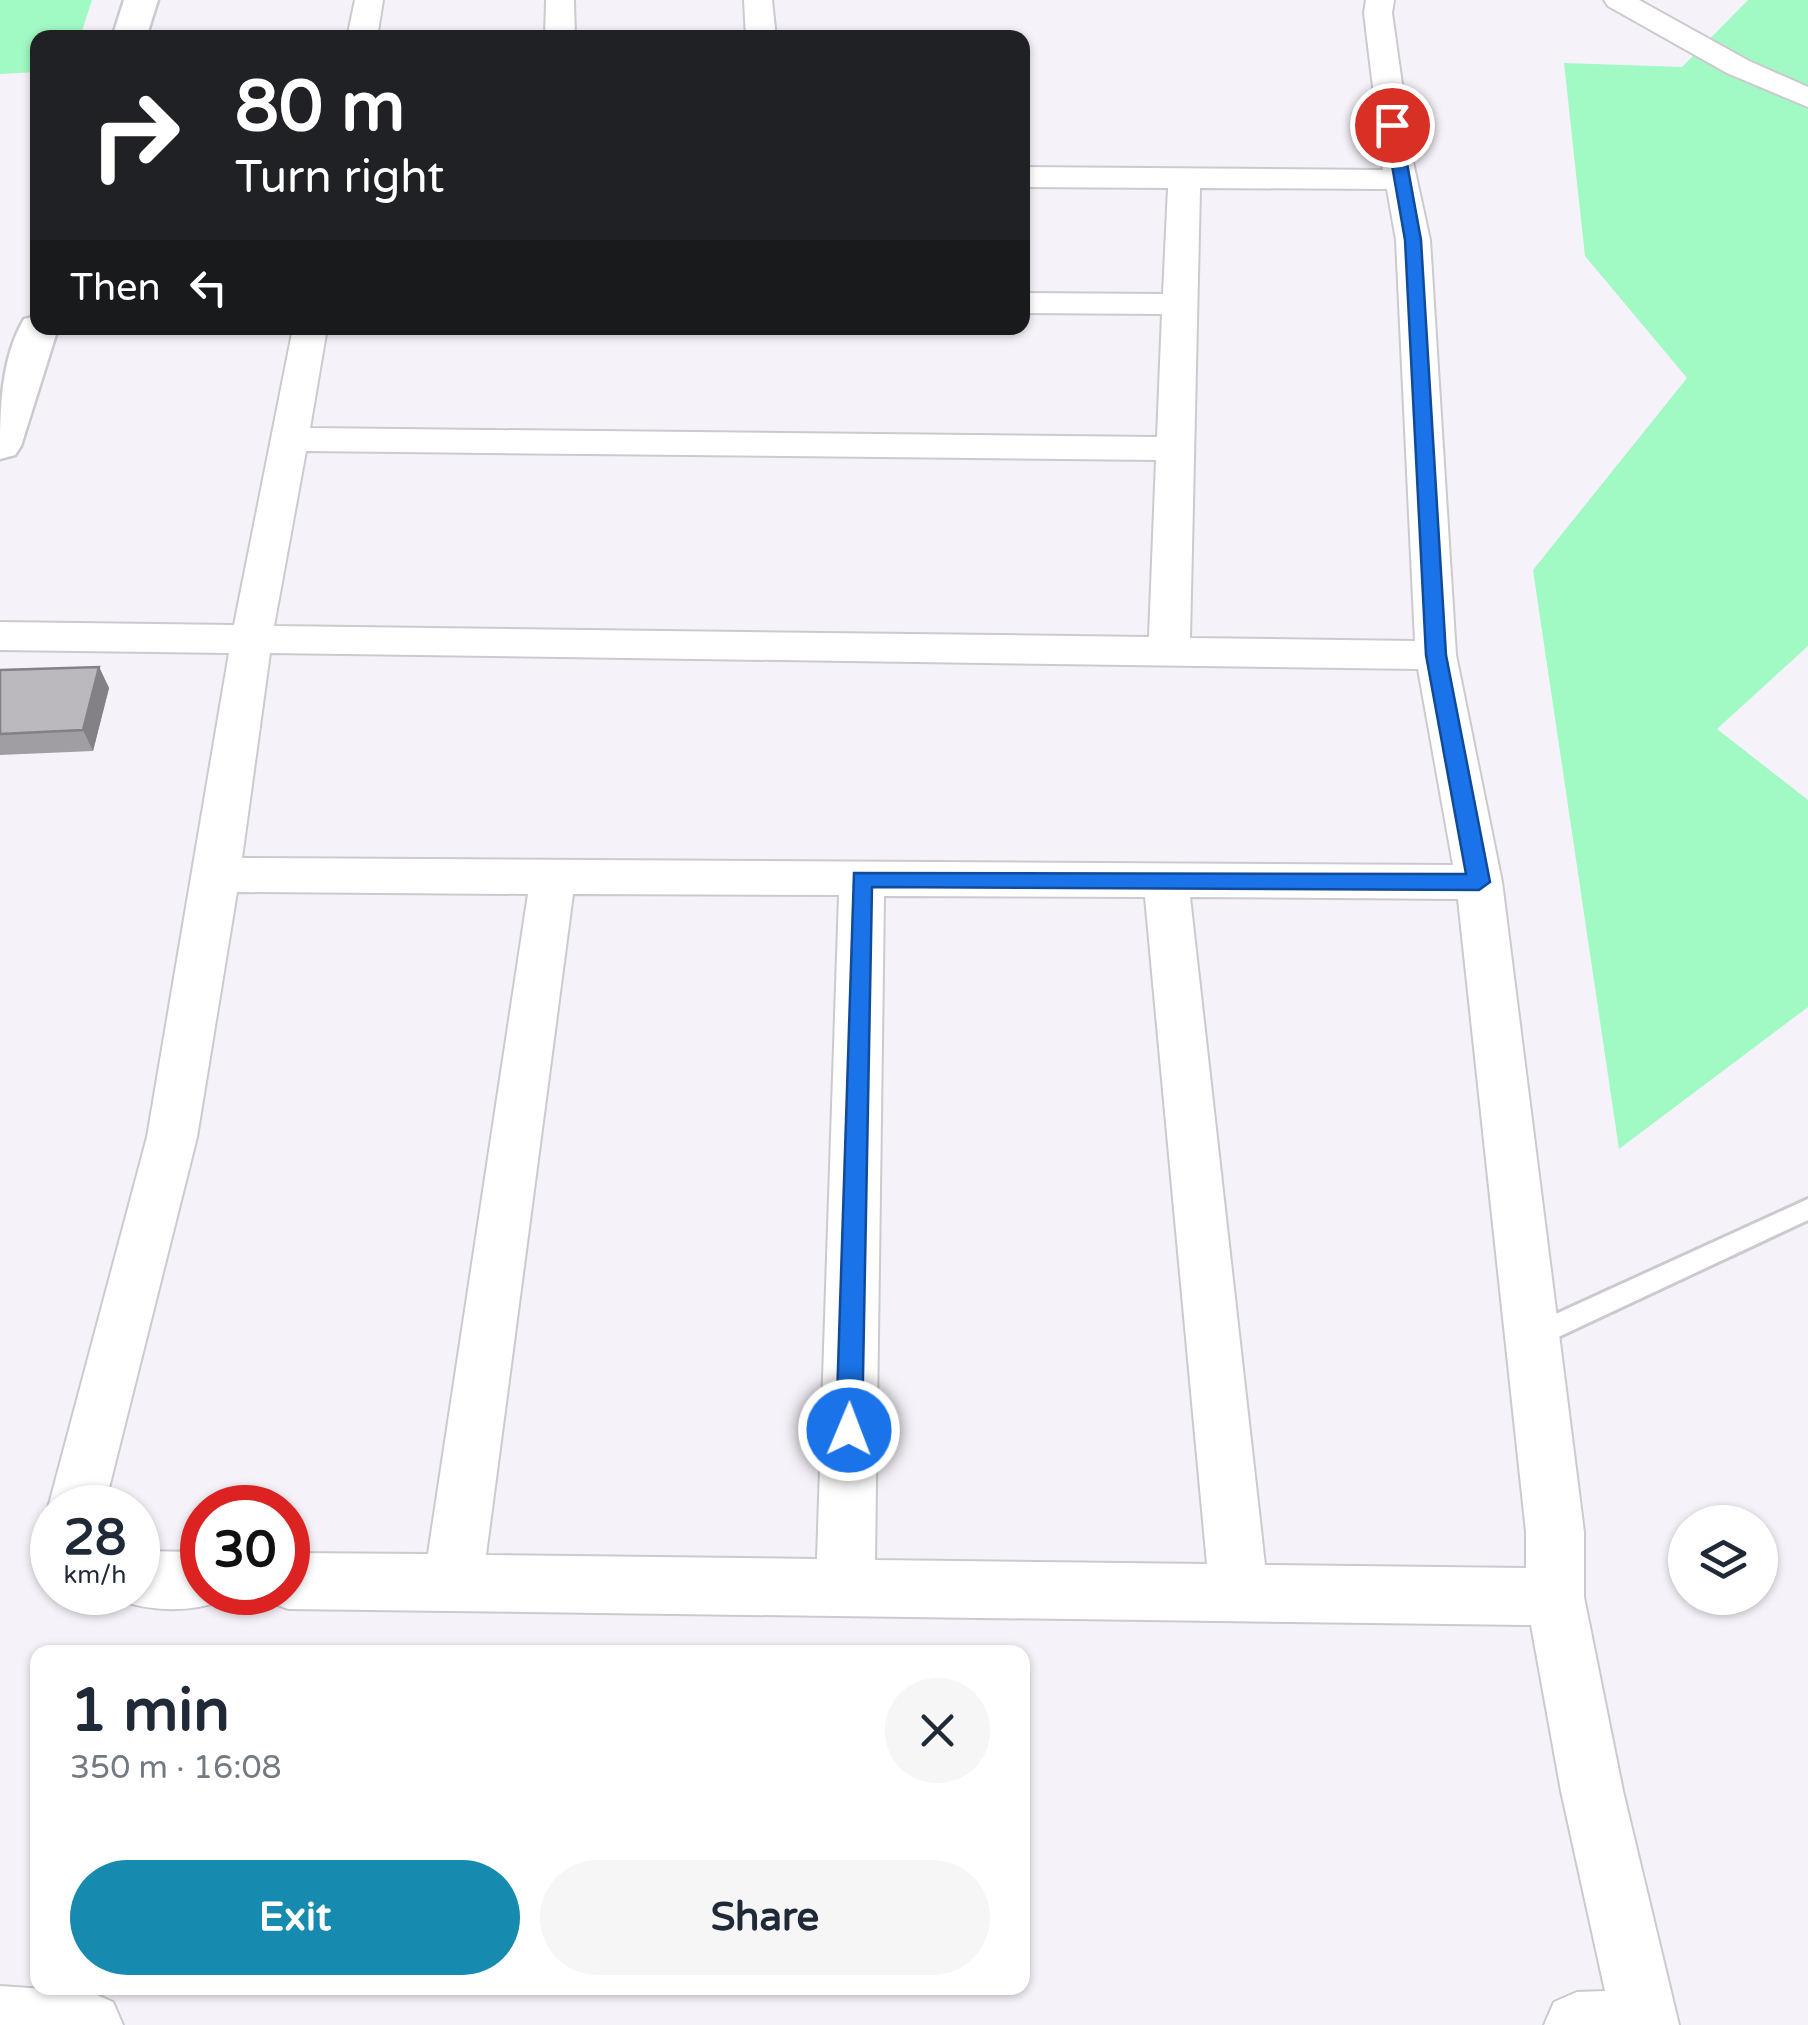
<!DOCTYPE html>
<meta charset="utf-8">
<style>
:root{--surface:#fff;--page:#f6f6f7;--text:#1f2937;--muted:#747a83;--accent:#168baf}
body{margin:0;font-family:"Varela Round",sans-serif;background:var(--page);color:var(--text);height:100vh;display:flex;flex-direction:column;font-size:38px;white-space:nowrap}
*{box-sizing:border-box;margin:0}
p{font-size:32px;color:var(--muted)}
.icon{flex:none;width:55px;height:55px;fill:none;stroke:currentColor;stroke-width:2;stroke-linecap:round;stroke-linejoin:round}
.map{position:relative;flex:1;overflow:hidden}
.details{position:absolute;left:30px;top:1645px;width:1000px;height:350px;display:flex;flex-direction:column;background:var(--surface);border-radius:20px;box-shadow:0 2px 8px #0004}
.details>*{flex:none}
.banner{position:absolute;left:30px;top:30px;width:1000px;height:305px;border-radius:20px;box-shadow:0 2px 8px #0004;background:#202124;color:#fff;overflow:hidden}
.fabs{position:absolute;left:1668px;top:1505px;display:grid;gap:20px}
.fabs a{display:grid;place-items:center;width:110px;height:110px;border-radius:50%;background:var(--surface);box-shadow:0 2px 8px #0004;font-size:50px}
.speed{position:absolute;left:30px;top:1485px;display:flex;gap:20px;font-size:50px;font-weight:700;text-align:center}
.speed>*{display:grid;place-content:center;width:130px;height:130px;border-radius:50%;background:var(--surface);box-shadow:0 2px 8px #0004;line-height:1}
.speed small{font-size:25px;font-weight:400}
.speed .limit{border:15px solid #d22;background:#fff;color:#111}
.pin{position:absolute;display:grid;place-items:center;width:85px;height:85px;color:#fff;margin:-42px;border:5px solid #fff;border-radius:50%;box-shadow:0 2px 10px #0007}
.me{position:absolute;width:110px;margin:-55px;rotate:1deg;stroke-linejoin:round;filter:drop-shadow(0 0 8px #0008)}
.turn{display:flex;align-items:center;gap:35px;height:210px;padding:0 40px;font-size:45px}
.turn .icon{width:130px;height:130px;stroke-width:2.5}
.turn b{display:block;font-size:70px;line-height:85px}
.then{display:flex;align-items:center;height:95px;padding:0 40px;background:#0003;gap:20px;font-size:38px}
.round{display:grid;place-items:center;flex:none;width:105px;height:105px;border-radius:52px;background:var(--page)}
.head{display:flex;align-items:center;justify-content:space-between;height:170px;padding:0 40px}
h1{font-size:60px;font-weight:800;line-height:75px}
.cta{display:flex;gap:20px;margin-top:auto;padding:20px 40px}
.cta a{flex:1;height:115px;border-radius:60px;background:var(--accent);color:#fff;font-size:40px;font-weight:800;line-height:115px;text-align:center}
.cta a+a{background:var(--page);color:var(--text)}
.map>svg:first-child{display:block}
.green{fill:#a1f9c4}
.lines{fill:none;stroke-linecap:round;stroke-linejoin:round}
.lane-casing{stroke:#ccc9cf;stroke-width:6}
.street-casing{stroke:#ccc9cf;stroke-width:4}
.secondary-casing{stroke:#ccc9cf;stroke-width:5}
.lane{fill:#fff;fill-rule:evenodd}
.street{fill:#fff;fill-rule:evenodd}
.secondary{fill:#fff;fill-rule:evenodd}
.wall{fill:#a19ea3}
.shaded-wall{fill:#838185}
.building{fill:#bbb8be;stroke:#838185;stroke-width:2.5}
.route{fill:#1a73e8;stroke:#114b97;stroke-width:2.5}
</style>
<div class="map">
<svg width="1808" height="2025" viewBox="0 0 1808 2025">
<rect width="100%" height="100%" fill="#f6f2f9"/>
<path class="green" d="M0 0H92L80 37 38 38 37 72 0 74Z
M1748 0H1808V646L1717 729 1808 800V1007L1619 1149 1533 570 1687 378 1585 256 1564 63 1682 67Z"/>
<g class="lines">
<defs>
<path id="lane" d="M1808 1199V1220L1541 1345 1532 1348 1523 1345 1519 1337 1523 1329Z"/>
<path id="street" d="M355 0H383L377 38H347Z
M546 0H574L575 38H545Z
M744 0H772L776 38H746Z
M1366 0H1394L1392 13 1413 162 1430 240 1456 655 1502 882 1584 1532V1597L1623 1791 1679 2025H1544L1554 2002 1577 1992 1605 1991 1561 1791 1531 1625 288 1609 267 1601 264 1592H288V1553L428 1554 528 894 237 892 197 1137 104 1508H52V1519L48 1508 147 1137 229 653 0 650V622L234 625 293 328H327L310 428 1157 437 1162 314 1022 313V293L1163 294 1168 188 1022 187V167L1383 170 1364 13ZM1200 188 1387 189 1396 240 1415 641 1190 638ZM306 451 1156 460 1149 637 274 626ZM270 653 1418 669 1453 865 242 858ZM573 894 839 895 817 1559 486 1555ZM884 896 1145 897 1207 1564 875 1560ZM1190 897 1458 899 1526 1532V1568L1265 1565Z
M1604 0H1639L1749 61 1808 87V107L1727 73 1608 6Z
M138 1551 202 1552V1592H226L223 1600C191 1613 149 1612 117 1599L115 1592H138Z
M0 1986 90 1992 113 2002 123 2025H0Z"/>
<path id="secondary" d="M124 0H158L146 38H112Z
M38 316V328H58L21 446 15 455 0 459C0 412 0 360 24 319Z"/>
</defs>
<use href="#lane" class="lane-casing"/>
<use href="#street" class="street-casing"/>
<use href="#secondary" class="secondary-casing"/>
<use href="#lane" class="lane"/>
<use href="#street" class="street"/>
<use href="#secondary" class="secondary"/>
</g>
<path class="wall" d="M99 667 109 688 93 751 0 755V670Z"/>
<path class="shaded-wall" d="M99 667 109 688 93 751 83 730Z"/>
<path class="building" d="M99 667 83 730 0 734V670Z"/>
<path class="route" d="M1392 121 1400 125 1421 240 1446 655 1490 882 1479 890 872 887 862 1430 858 1439 849 1443 840 1439 836 1430 854 873 1466 874 1426 655 1405 240 1385 125Z"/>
</svg>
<div class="fabs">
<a><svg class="icon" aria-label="layers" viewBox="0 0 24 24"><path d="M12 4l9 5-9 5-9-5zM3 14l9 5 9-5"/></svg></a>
</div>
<div class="speed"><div>28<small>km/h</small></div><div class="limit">30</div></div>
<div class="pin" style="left:1392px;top:125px;background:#d93025"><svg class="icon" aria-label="arrive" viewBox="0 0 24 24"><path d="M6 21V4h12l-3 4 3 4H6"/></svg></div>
<svg class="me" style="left:849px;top:1430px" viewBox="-20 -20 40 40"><circle r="17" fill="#1a73e8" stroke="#fff" stroke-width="3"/><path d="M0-11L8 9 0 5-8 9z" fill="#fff"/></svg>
<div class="banner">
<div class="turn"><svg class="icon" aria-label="right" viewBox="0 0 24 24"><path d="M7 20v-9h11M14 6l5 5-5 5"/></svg><div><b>80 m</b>Turn right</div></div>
<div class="then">Then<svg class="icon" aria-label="left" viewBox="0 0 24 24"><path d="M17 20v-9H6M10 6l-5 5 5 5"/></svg></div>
</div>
<section class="details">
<div class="head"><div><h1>1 min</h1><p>350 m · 16:08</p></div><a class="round"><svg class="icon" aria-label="close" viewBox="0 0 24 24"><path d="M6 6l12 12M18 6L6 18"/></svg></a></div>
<div class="cta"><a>Exit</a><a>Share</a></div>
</section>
</div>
